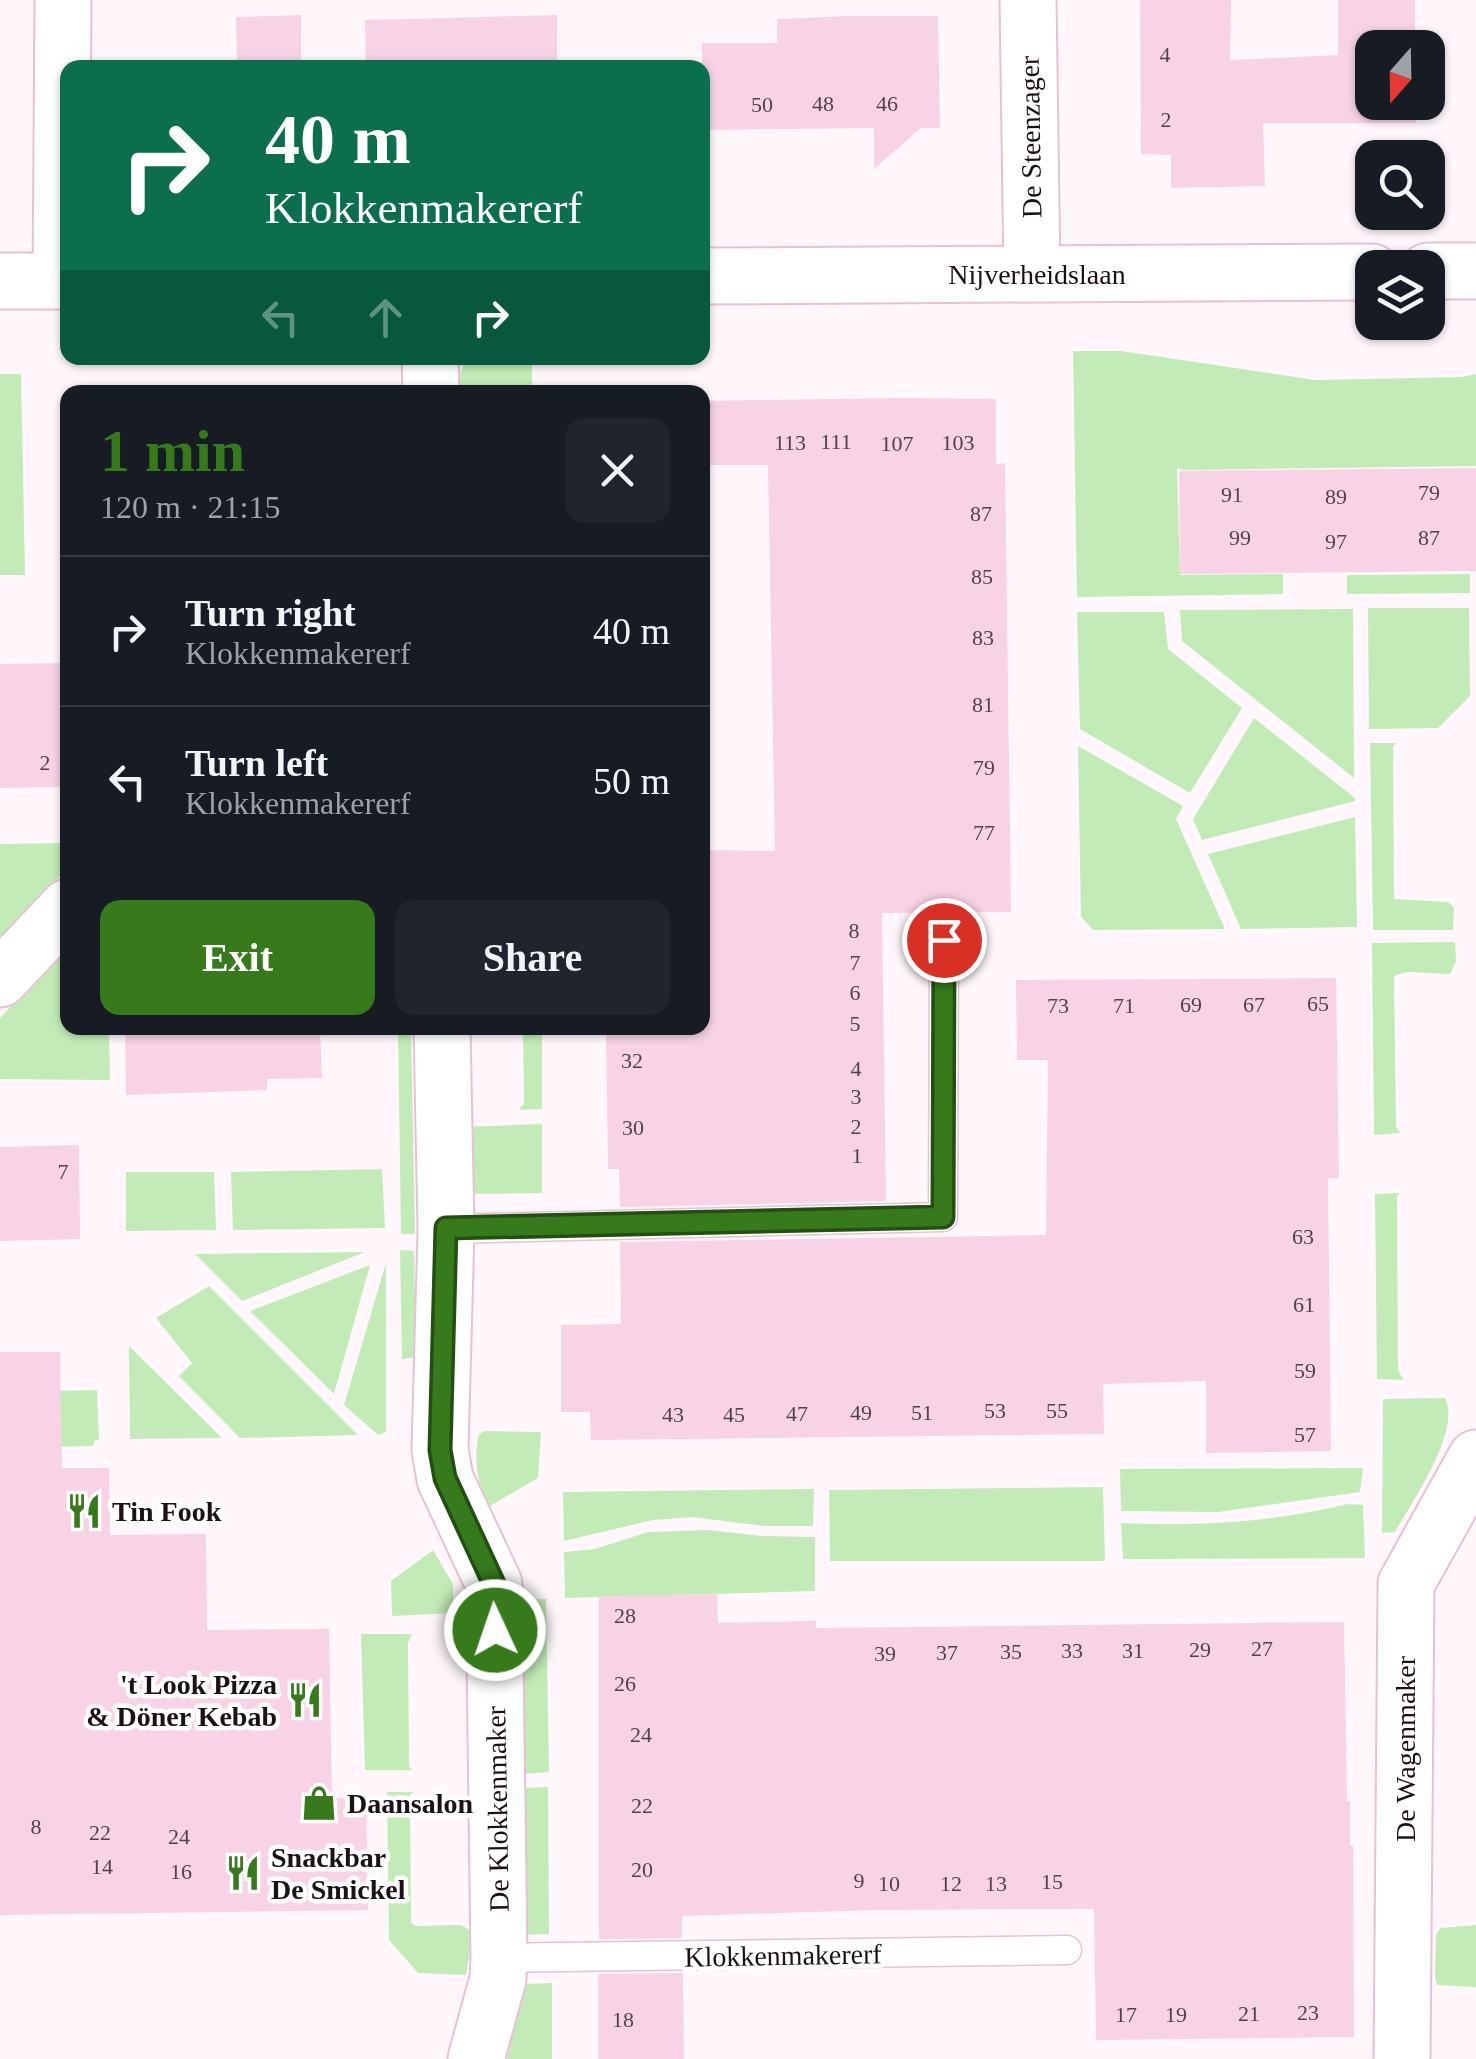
<!DOCTYPE html>
<meta charset="utf-8">
<style>
:root{--surface:#171b24;--page:#20242c;--text:#f1f3f6;--muted:#9ea1a6;--line:#363941;--accent:#367a1b}
body{margin:0;font-family:"Times New Roman",serif;background:var(--page);color:var(--text);height:100vh;display:flex;flex-direction:column;font-size:38px;white-space:nowrap}
*{box-sizing:border-box;margin:0}
p{font-size:32px;color:var(--muted)}
.icon{flex:none;width:55px;height:55px;fill:none;stroke:currentColor;stroke-width:2;stroke-linecap:round;stroke-linejoin:round}
.map{position:relative;flex:1;overflow:hidden}
.sheet{position:absolute;left:60px;top:385px;width:650px;height:650px;display:flex;flex-direction:column;background:var(--surface);border-radius:20px;box-shadow:0 2px 8px #0004}
.sheet>*{flex:none}
.banner{position:absolute;left:60px;top:60px;width:650px;height:305px;border-radius:20px;box-shadow:0 2px 8px #0004;background:#0b6e4f;color:#fff;overflow:hidden}
.needle{width:65px;rotate:200deg}
.tools{position:absolute;left:1355px;top:30px;display:grid;gap:20px}
.tools a{display:grid;place-items:center;width:90px;height:90px;border-radius:20px;background:var(--surface);box-shadow:0 2px 8px #0004;font-size:50px}
.pin{position:absolute;display:grid;place-items:center;width:85px;height:85px;color:#fff;margin:-42px;border:5px solid #fff;border-radius:50%;box-shadow:0 2px 10px #0007}
.me{position:absolute;width:110px;margin:-55px;rotate:357deg;stroke-linejoin:round;filter:drop-shadow(0 0 8px #0008)}
.turn{display:flex;align-items:center;gap:35px;height:210px;padding:0 40px;font-size:45px}
.turn .icon{width:130px;height:130px;stroke-width:2.5}
.turn b{display:block;font-size:70px;line-height:85px}
.lanes{display:flex;align-items:center;height:95px;padding:0 40px;background:#0003;justify-content:center;gap:50px;direction:ltr}
.lanes .off{opacity:.35}
.round{display:grid;place-items:center;flex:none;width:105px;height:105px;border-radius:20px;background:var(--page)}
.headline{display:flex;align-items:center;justify-content:space-between;height:170px;padding:0 40px}
h1{font-size:60px;font-weight:800;line-height:75px;color:var(--accent)}
.button{display:flex;gap:20px;margin-top:auto;padding:20px 40px}
.button a{flex:1;height:115px;border-radius:20px;background:var(--accent);color:#fff;font-size:40px;font-weight:800;line-height:115px;text-align:center}
.button a+a{background:var(--page);color:var(--text)}
ul{padding:0;list-style:none}
li{display:flex;align-items:center;gap:30px;height:150px;padding:0 40px;border-top:2px solid var(--line)}
li div{flex:1}
li b{display:block;font-size:38px}
li em{font-style:normal}
.map>svg:first-child{display:block}
.green{fill:#c3ebb7}
.building{fill:#f7d3e5}
.lines{fill:none;stroke-linecap:round;stroke-linejoin:round}
.service-casing{stroke:#e6c2d4;stroke-width:31}
.minor-casing{stroke:#e6c2d4;stroke-width:59}
.service{stroke:#fff;stroke-width:28}
.minor{stroke:#fff;stroke-width:55}
.route-casing{stroke:#234f12;stroke-width:25}
.route{stroke:#367a1b;stroke-width:18}
.labels{text-anchor:middle;stroke-width:9;stroke-linejoin:round;paint-order:stroke}
.number-label{font-size:22px;fill:#54424b}
.street-label{font-size:28px;fill:#1d1118;stroke:#fff}
.poi-label{font-size:28px;font-weight:bold;fill:#1d1118;stroke:#fff;text-anchor:start}
</style>
<div class="map">
<svg width="1476" height="2059" viewBox="0 0 1476 2059">
<rect width="100%" height="100%" fill="#fff7fb"/>
<path class="green" d="M1073 351H1121L1315 380 1461 377 1476 374V466L1183 470 1177 468 1180 575 1283 574V594L1077 597Z
M532 361V392H453L464 364Z
M0 374H21L25 575H0Z
M1470 574V593L1347 594V575Z
M1368 608H1469L1470 696 1438 728 1369 729Z
M1353 609 1354 778 1182 641 1180 610Z
M1077 612H1164L1168 649 1242 708 1190 793 1080 729Z
M1254 718 1355 798V801L1202 840 1193 819Z
M1370 743H1396L1393 747 1394 899 1448 902 1454 907 1453 930H1373Z
M1078 746 1183 806 1176 819 1225 929 1093 930 1081 917Z
M1355 817 1357 927 1241 929 1208 854Z
M64 843 67 852 66 869 0 942V844Z
M1455 942 1456 961 1450 974 1407 972 1394 976 1396 1127 1401 1133 1374 1135 1372 943Z
M67 945 68 1028H109L110 1080 0 1079V1018Z
M398 1028H411L415 1234H401Z
M523 1028H542V1109L521 1110 520 1107 524 1104Z
M542 1124V1193L462 1194V1127Z
M382 1169 385 1228 233 1230 231 1172Z
M126 1172H214L216 1230 126 1231Z
M1400 1193 1397 1196 1398 1371 1404 1380 1377 1379 1375 1194Z
M400 1250 414 1251 416 1357 402 1359Z
M365 1252 242 1301 195 1254Z
M386 1263V1432L378 1435 344 1405Z
M370 1265 334 1394 250 1311Z
M209 1286 358 1435 240 1438 179 1376 192 1363 156 1318Z
M129 1346 222 1438 130 1439Z
M97 1390 99 1440 95 1439 93 1446 0 1448V1392Z
M1445 1398C1462 1430 1412 1502 1395 1532L1382 1533 1383 1399Z
M485 1431 541 1432 538 1478 488 1507C478 1484 473 1459 479 1434Z
M1363 1468 1360 1492 1218 1512 1121 1511 1120 1469Z
M1103 1487 1105 1561H830L829 1490Z
M814 1489 813 1526H764L693 1517 653 1520 564 1541 563 1492Z
M1348 1504 1363 1505 1365 1558 1123 1559 1121 1523C1204 1526 1267 1523 1348 1504Z
M708 1530 762 1536 815 1537V1591L565 1598 564 1552 595 1549 648 1532Z
M433 1550 453 1584V1613L392 1616 391 1581Z
M546 1599 549 1772 522 1774 520 1604 523 1600Z
M361 1634H412L408 1643 409 1766 412 1770H365Z
M548 1787 549 1934 524 1935 522 1788Z
M387 1792H413L410 1795 411 1923 416 1926 461 1925 473 1932 466 1975 418 1973 389 1940Z
M1476 1925V1987L1437 1985 1435 1978 1436 1934 1441 1928Z
M552 1983V2059H507L524 1984Z"/>
<path class="building" d="M1140 0H1231L1230 60 1338 55V0H1415V48H1372V102H1416V123H1263L1265 186 1171 188V155L1141 154Z
M301 15V68H237L236 17Z
M557 15V68H366L365 20Z
M850 16H938L940 128H921L874 169V128L702 130V43H777V19Z
M904 398 996 399V464L1005 463 1011 912 882 913 886 1201 620 1207 619 1169H608L606 1028H702V850L775 851 768 465H702V401Z
M1476 468V571L1180 574 1179 471Z
M68 663V787L0 788V664Z
M1336 978 1339 1178H1328L1331 1451 1206 1453V1381L1103 1384 1104 1434 591 1440 590 1412H561V1325L621 1324 620 1242 1046 1235 1048 1060H1017L1016 980Z
M125 1028H320L322 1078 267 1079V1090L126 1095Z
M79 1145 80 1239 0 1241V1147Z
M0 1352H60L62 1468H109L110 1535 206 1534 207 1630 329 1629 332 1798H366L368 1910 0 1915Z
M717 1594 718 1623 816 1621V1628L1344 1622 1347 1801H1350V1846H1353L1354 2037 1096 2040 1094 1909 875 1910 682 1916V1938L599 1939V1596Z
M683 1973 684 2059H598V1974Z"/>
<g class="lines">
<defs>
<path id="service" d="M446 1229 943 1217 944 940
M499 1958 1067 1950"/>
<path id="minor" d="M1028 0 1032 274
M1428 271H1476
M702 276 1372 272
M0 281H68
M61 281 63 0
M430 358 431 392
M0 979 68 907
M442 1028 446 1229 440 1450 445 1479 494 1584 499 1958 498 1979 476 2059
M1402 2059 1406 1584 1476 1458"/>
</defs>
<use href="#service" class="service-casing"/>
<use href="#minor" class="minor-casing"/>
<use href="#service" class="service"/>
<use href="#minor" class="minor"/>
</g>
<g class="lines">
<defs>
<path id="route" d="M495 1630 494 1584 445 1478 440 1450 446 1228 943 1217 944 940"/>
</defs>
<use href="#route" class="route-casing"/>
<use href="#route" class="route"/>
</g>
<defs>
<symbol id="restaurant-bare" viewBox="-9 -9 18 18"><path d="M-5-6h1v4h1v-4h1v4h1v-4h1v5L-1.5 .5V6h-2V.5L-5-1ZM5-6V6H3V1.5H1.5Q1.5-4 5-6Z" fill="#367a1b" stroke="#fff" stroke-width="2.5" paint-order="stroke"/></symbol>
<symbol id="shop-bare" viewBox="-9 -9 18 18"><path d="M-5-2.5h2.3a2.7 3.5 0 0 1 5.4 0H5L5.5 6h-11ZM-1.5-2.5h3a1.5 2.3 0 0 0-3 0Z" fill="#367a1b" stroke="#fff" stroke-width="2.5" paint-order="stroke"/></symbol>
</defs>
<g fill-rule="evenodd">
<use href="#restaurant-bare" x="59" y="1486" width="50" height="50"/>
<use href="#restaurant-bare" x="280" y="1675" width="50" height="50"/>
<use href="#shop-bare" x="294" y="1778" width="50" height="50"/>
<use href="#restaurant-bare" x="218" y="1848" width="50" height="50"/>
</g>
<g class="labels">
<g class="number-label">
<text x="1165" y="62">4</text>
<text x="823" y="111">48</text>
<text x="887" y="111">46</text>
<text x="762" y="112">50</text>
<text x="1166" y="127">2</text>
<text x="836" y="449">111</text>
<text x="790" y="450">113</text>
<text x="958" y="450">103</text>
<text x="897" y="451">107</text>
<text x="1429" y="500">79</text>
<text x="1232" y="502">91</text>
<text x="1336" y="504">89</text>
<text x="981" y="521">87</text>
<text x="1240" y="545">99</text>
<text x="1429" y="545">87</text>
<text x="1336" y="549">97</text>
<text x="982" y="584">85</text>
<text x="983" y="645">83</text>
<text x="983" y="712">81</text>
<text x="45" y="770">2</text>
<text x="984" y="775">79</text>
<text x="984" y="840">77</text>
<text x="854" y="938">8</text>
<text x="855" y="970">7</text>
<text x="855" y="1000">6</text>
<text x="1318" y="1011">65</text>
<text x="1191" y="1012">69</text>
<text x="1254" y="1012">67</text>
<text x="1058" y="1013">73</text>
<text x="1124" y="1013">71</text>
<text x="855" y="1031">5</text>
<text x="632" y="1068">32</text>
<text x="856" y="1076">4</text>
<text x="856" y="1104">3</text>
<text x="856" y="1134">2</text>
<text x="633" y="1135">30</text>
<text x="857" y="1163">1</text>
<text x="63" y="1179">7</text>
<text x="1303" y="1244">63</text>
<text x="1304" y="1312">61</text>
<text x="1305" y="1378">59</text>
<text x="995" y="1418">53</text>
<text x="1057" y="1418">55</text>
<text x="861" y="1420">49</text>
<text x="922" y="1420">51</text>
<text x="797" y="1421">47</text>
<text x="673" y="1422">43</text>
<text x="734" y="1422">45</text>
<text x="1305" y="1442">57</text>
<text x="625" y="1623">28</text>
<text x="1262" y="1656">27</text>
<text x="1200" y="1657">29</text>
<text x="1072" y="1658">33</text>
<text x="1133" y="1658">31</text>
<text x="1011" y="1659">35</text>
<text x="947" y="1660">37</text>
<text x="885" y="1661">39</text>
<text x="625" y="1691">26</text>
<text x="641" y="1742">24</text>
<text x="642" y="1813">22</text>
<text x="36" y="1834">8</text>
<text x="100" y="1840">22</text>
<text x="179" y="1844">24</text>
<text x="102" y="1874">14</text>
<text x="642" y="1877">20</text>
<text x="181" y="1879">16</text>
<text x="859" y="1888">9</text>
<text x="1052" y="1889">15</text>
<text x="889" y="1891">10</text>
<text x="951" y="1891">12</text>
<text x="996" y="1891">13</text>
<text x="1308" y="2020">23</text>
<text x="1249" y="2021">21</text>
<text x="1126" y="2022">17</text>
<text x="1176" y="2022">19</text>
<text x="623" y="2027">18</text>
</g>
<g class="street-label">
<text transform="translate(1030 137) rotate(-91)" y="10">De Steenzager</text>
<text x="1037" y="284">Nijverheidslaan</text>
<text transform="translate(1405 1749) rotate(-90)" y="10">De Wagenmaker</text>
<text transform="translate(497 1809) rotate(-91)" y="10">De Klokkenmaker</text>
<text transform="translate(783 1955) rotate(-1)" y="10">Klokkenmakererf</text>
</g>
<g class="poi-label">
<text x="112" y="1521">Tin Fook</text>
<text x="277" y="1694" text-anchor="end">'t Look Pizza<tspan x="277" dy="32">&amp; Döner Kebab</tspan></text>
<text x="347" y="1813">Daansalon</text>
<text x="271" y="1867">Snackbar<tspan x="271" dy="32">De Smickel</tspan></text>
</g>
</g>
</svg>
<div class="tools">
<a><svg class="needle" viewBox="-14 -14 28 28"><path d="M0-13l5 13h-10z" fill="#e53935"/><path d="M0 13l5-13h-10z" fill="#9ea1a6"/></svg></a>
<a><svg class="icon" aria-label="search" viewBox="0 0 24 24"><circle cx="10" cy="10" r="6"/><path d="M15 15l6 6"/></svg></a>
<a><svg class="icon" aria-label="layers" viewBox="0 0 24 24"><path d="M12 4l9 5-9 5-9-5zM3 14l9 5 9-5"/></svg></a>
</div>
<div class="pin" style="left:944px;top:940px;background:#d93025"><svg class="icon" aria-label="arrive" viewBox="0 0 24 24"><path d="M6 21V4h12l-3 4 3 4H6"/></svg></div>
<svg class="me" style="left:495px;top:1630px" viewBox="-20 -20 40 40"><circle r="17" fill="#367a1b" stroke="#fff" stroke-width="3"/><path d="M0-11L8 9 0 5-8 9z" fill="#fff"/></svg>
<div class="banner">
<div class="turn"><svg class="icon" aria-label="right" viewBox="0 0 24 24"><path d="M7 20v-9h11M14 6l5 5-5 5"/></svg><div><b>40 m</b>Klokkenmakererf</div></div>
<div class="lanes"><svg class="icon off" aria-label="left" viewBox="0 0 24 24"><path d="M17 20v-9H6M10 6l-5 5 5 5"/></svg><svg class="icon off" aria-label="ahead" viewBox="0 0 24 24"><path d="M12 20V5M6 11l6-6 6 6"/></svg><svg class="icon" aria-label="right" viewBox="0 0 24 24"><path d="M7 20v-9h11M14 6l5 5-5 5"/></svg></div>
</div>
<section class="sheet">
<div class="headline"><div><h1>1 min</h1><p>120 m · 21:15</p></div><a class="round"><svg class="icon" aria-label="close" viewBox="0 0 24 24"><path d="M6 6l12 12M18 6L6 18"/></svg></a></div>
<ul>
<li><svg class="icon" aria-label="right" viewBox="0 0 24 24"><path d="M7 20v-9h11M14 6l5 5-5 5"/></svg><div><b>Turn right</b><p>Klokkenmakererf</p></div><em>40 m</em></li>
<li><svg class="icon" aria-label="left" viewBox="0 0 24 24"><path d="M17 20v-9H6M10 6l-5 5 5 5"/></svg><div><b>Turn left</b><p>Klokkenmakererf</p></div><em>50 m</em></li>
</ul>
<div class="button"><a>Exit</a><a>Share</a></div>
</section>
</div>
